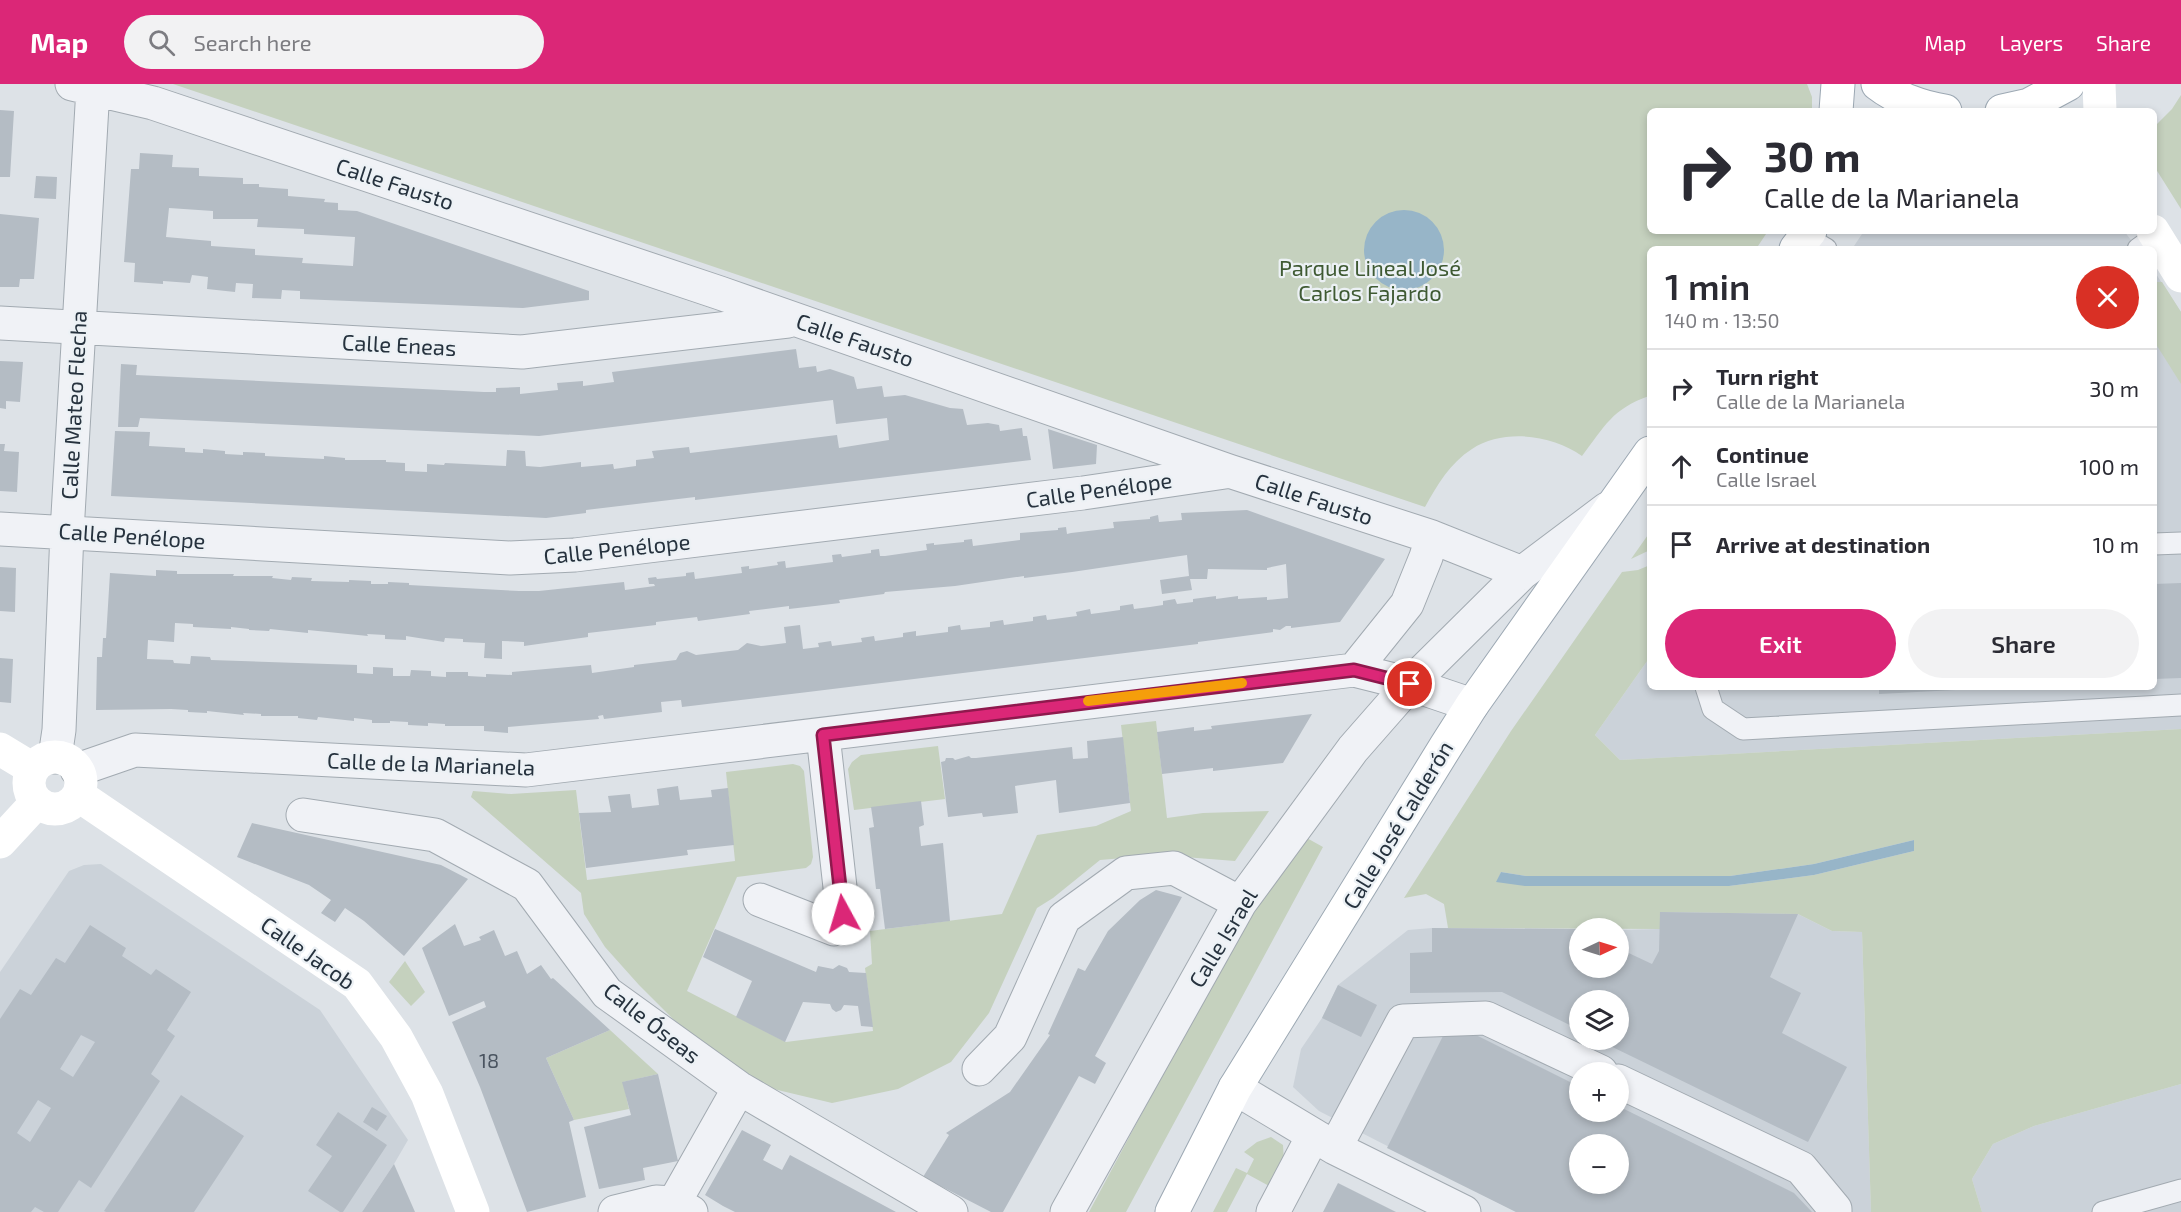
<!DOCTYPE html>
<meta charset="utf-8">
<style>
:root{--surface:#fff;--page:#f2f2f3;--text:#2b2b33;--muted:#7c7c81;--line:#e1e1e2;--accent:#db2777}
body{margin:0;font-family:"Exo 2",sans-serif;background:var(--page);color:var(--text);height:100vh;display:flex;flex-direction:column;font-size:22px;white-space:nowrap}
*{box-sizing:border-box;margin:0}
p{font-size:20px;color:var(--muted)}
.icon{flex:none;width:33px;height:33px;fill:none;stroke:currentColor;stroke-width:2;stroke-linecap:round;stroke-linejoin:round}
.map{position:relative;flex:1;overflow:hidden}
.sheet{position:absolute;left:1647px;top:162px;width:510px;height:444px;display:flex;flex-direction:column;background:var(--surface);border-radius:9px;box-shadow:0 3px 9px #0003}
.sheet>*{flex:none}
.guide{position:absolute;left:1647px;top:24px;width:510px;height:126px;border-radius:9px;box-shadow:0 3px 9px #0003;background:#fff;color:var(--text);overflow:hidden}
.needle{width:39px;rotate:86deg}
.buttons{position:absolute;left:1569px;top:834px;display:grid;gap:12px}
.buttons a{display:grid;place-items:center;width:60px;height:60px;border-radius:50%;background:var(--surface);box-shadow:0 3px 9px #0003;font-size:30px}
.pin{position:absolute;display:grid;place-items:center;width:51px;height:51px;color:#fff;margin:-26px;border:3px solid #fff;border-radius:50%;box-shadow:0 2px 6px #0007}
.me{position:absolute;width:66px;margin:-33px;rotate:354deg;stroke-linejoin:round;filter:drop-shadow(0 0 4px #0008)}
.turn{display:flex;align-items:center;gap:21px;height:126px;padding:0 18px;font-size:27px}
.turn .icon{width:78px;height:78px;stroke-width:2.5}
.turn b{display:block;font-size:42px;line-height:51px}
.round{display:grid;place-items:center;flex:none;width:63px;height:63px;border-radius:32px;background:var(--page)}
.summary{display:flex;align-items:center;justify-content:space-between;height:102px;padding:0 18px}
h1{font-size:36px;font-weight:600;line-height:45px}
.primary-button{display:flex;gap:12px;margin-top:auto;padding:12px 18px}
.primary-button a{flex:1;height:69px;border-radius:36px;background:var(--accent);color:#fff;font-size:24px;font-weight:600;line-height:69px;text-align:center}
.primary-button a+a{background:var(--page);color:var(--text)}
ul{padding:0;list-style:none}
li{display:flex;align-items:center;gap:18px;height:78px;padding:0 18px;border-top:2px solid var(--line)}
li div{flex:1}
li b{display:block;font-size:22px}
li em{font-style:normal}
header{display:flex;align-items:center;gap:36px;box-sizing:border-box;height:84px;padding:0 30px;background:var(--accent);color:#fff}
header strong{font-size:28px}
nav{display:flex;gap:33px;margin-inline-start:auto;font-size:21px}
.search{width:420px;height:54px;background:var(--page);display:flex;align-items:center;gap:15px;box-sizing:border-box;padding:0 21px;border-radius:33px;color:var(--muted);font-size:22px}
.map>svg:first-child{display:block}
.built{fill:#cbd2d9;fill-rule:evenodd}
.green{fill:#c5d1be;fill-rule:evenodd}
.water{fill:#97b5c8}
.building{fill:#b4bcc4;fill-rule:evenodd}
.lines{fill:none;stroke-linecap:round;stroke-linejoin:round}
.lane-casing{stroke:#a2aab1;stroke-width:23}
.street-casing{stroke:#a2aab1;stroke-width:35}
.primary-casing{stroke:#9ca8b3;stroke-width:35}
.lane{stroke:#f0f2f6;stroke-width:21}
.street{stroke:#f0f2f6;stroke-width:33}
.secondary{stroke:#fff;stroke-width:33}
.primary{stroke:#fff;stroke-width:33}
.route-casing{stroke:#8e194d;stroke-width:15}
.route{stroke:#db2777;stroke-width:10}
.slow{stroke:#f59e0b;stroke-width:10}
.labels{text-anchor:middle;stroke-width:4.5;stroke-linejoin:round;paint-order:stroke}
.number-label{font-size:20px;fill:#4a5460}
.street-label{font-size:22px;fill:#26323e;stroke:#ecf1f5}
.park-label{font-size:22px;fill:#3f5a33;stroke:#ecf1f5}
</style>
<header>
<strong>Map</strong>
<div class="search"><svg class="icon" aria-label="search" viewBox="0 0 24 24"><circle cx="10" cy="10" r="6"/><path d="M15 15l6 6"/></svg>Search here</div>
<nav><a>Map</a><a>Layers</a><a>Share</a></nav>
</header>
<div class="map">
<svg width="2181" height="1128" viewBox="0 0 2181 1128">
<rect width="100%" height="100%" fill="#dde2e7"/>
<path class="built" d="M1864 147H2124L2138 165H1852Z
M2154 187 2181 228V645L1620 676 1595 651 1650 573V603H2154Z
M101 780 320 926 408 1056 394 1080 362 1128H0V888L69 787 84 781Z
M1660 828 1798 830 1832 847 1862 848 1871 1128H1516L1319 1027 1293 1003 1301 965 1322 934 1338 901 1408 846 1432 844 1579 845 1580 884H1618L1619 846 1659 845ZM1580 916H1618V956H1580ZM1580 988H1618V1028H1580ZM1580 1060H1618V1100H1580Z
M2181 1000V1128H1982L1972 1095 1993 1060 2034 1042Z"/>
<path class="green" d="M173 0H1807L1812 13V27H1650V147H1768L1756 165H1650L1649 312C1612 325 1605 342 1582 372 1553 351 1504 344 1472 365 1450 379 1437 401 1425 423Z
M2181 11V125L2154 82V43L2172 25Z
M2154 198H2162L2181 228V300L2154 257Z
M1650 448V466L1631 475Z
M1650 481V573L1595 651 1620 676 2181 645V1000L2034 1042 1993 1060 1972 1095 1982 1128H1871L1862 848 1832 847 1798 830 1660 828V845L1448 844 1444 820 1426 810 1404 814 1511 647 1622 488 1638 486ZM1914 756V767L1814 791 1729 802 1497 798 1501 788 1526 792H1730L1814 780Z
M1156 637 1167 734 1203 729 1269 727 1235 777 1159 771 1100 776 1053 814 1037 824 989 929 951 978 898 1005 832 1019 748 999 673 935 639 901 605 863 584 830 581 809 471 713 473 707 511 710 576 706 587 796 735 777 726 688 793 680 800 682 804 687 813 773 811 780 806 784 737 793 687 907 786 958 873 947 865 884 872 880 870 847 1002 830 1037 751 1096 742 1131 727 1121 641Z
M938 662 945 715 854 726 848 685 852 678 861 671Z
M1305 753 1323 763 1126 1128H1089L1245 837Z
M405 877 425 908 411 922 389 898Z
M610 946 658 990 623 998 629 1025 574 1036 546 974Z
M1271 1053 1283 1061 1284 1078 1271 1103 1247 1090 1227 1128H1213L1236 1084 1247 1089 1254 1075 1244 1068 1257 1058Z"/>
<path class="water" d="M1364 166a40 40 0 1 1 80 0a40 40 0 1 1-80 0Z
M1914 756V767L1814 791 1729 802H1525L1496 798 1501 788 1526 792H1730L1814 780Z"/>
<path class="building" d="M0 26 14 27 10 93H0Z
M140 69 173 71 172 83 199 84V92L243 94V100H259V103L288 105V112L325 115 324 118 338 119V126L357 127 589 207V216L523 224 300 215V207L282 206 281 215 252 214 253 200 236 199 235 208 207 205 208 193 192 191 190 199 163 197V200L134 198 135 179 124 178 131 85H139ZM169 124 213 127V135H258L257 143 304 145V150L355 153 353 182 302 179 303 174 255 171V165L211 162V157L166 153Z
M36 92 57 93 56 115 34 114Z
M0 130 39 134 34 195H20L19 203H0Z
M796 265 799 284 816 282 817 288 830 285 854 293 857 305 882 302 884 313 905 311 950 324 963 325 967 341 988 339 999 341 1000 347 1022 344 1023 352H1027L1031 376 695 416V413L586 426V429L546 434 111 412 115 347 150 348 149 362 185 364V368L203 369V365L225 367V370L243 371V368L265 369V372L324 375V372L345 374V376H386V378L405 379V387L427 388V380L444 381 445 379 506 382 507 366 525 367 526 382 540 383 581 378V383L613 380 614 385 636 382V376L654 374 652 367 689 363 690 369 837 351 839 364 889 356 887 334 836 340 833 316 539 352 140 334 138 343H118L121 280 137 281 136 291 484 308H496V304L520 303V310L558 306 557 299 583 297V302L614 298 612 288Z
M0 277 23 278 20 318 6 317V325L0 324Z
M1048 345 1097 361 1096 380 1053 385Z
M0 360H5L4 367 19 368 17 408 0 407Z
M1247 426 1385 475 1340 538 1291 544V542H1286L1280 546 1273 545V548L1198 558V560L808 608 682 623 681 616 661 618 662 628 604 635 603 631 598 632 599 635 508 643V649L484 647V642H445V640L428 639V642L408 641V638L390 637V639H372V636L354 634V637L318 633 317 636 298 634V632H261V630L243 629 244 631 207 627V629L188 628V626L171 625 96 626 97 573H102L103 554H106L110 489 156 492V486L177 487V490H234L233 492H273L272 494 291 496 292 493 312 494 311 497 349 498V496L371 497V500H388V498L409 499V501L519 507H539L624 498 625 506 655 502 654 500H649L648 494 656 493 657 495 686 492V489L694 488 695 495 742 489 741 483 749 482V485L778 481 777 478 785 477 786 484 833 478 832 471 841 470 842 473 871 469V466L879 465 880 472H885L927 466 926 460 934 459V461L964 458V456L972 455 973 462 1020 456V449L1058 446V444L1066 443 1067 450 1071 449 1114 444 1113 438 1150 435V433L1158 431 1159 438 1182 436 1181 429ZM1187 471 1189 492 1160 496 1162 510 1192 506 1190 495H1207L1208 485 1267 486V484L1286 480 1288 514 1267 516V513L1238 515V512L1216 515V512L1193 515V518L1177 520 1175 515 1163 517V521L1150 523 1134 525 1133 520 1120 522V526L1106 528 1091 530 1090 525 1076 528 1077 532 1047 536 1046 531 1033 533V537L1004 541 1003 536 990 538V543L961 546 960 541 948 543V548L916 552V547L903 549V553L875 557 874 552 861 554 862 558 832 562 831 557 818 559 819 563 803 565 800 541 784 543 786 559 761 562 747 559 738 566 696 571 687 567 680 569 676 576 634 581V583L592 589 591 581 512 588V591L486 590V593L468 592V588H446V593L431 592V587L411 586 410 592H393V584L373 583V590L357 589V581L211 576 210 573 191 572 190 580 174 579 173 576 147 575 148 556 174 558 175 539 193 540V543L231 545V543L249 545V546L269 547 270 545 308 549V546L368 552 367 550 385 551V555L406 556V552L444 558 445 554 463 555V558L485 559 484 574 502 575V557L524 558V562L588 553V549L656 541V538L697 533 698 537 750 530 749 527 789 522V525L815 522 840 519 839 516 884 510 885 508 955 502 1024 492V494L1072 488Z
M0 483 16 484 15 528 0 527Z
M2181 499V594L2154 595V500Z
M0 574 13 575 11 619 0 618Z
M1879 603H1974V605L1879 610Z
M1312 630 1283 679 1213 687V684L1162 690 1157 648 1194 643V647L1212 645 1211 642Z
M1123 653 1130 719 1059 729 1056 696 1015 702 1018 729 983 733 982 729 948 733 941 678 945 677 946 674H953L955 676 969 672 971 674H976L1072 663 1073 675 1088 674 1087 657Z
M678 702 680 716 712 713 711 706 728 704 734 761 687 766 688 771 586 784 579 729 611 728 608 712 630 710 632 724 659 721 657 705Z
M921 717 924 741 919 743 921 762 943 759 950 837 885 845 880 805H876L869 744 874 743 871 723Z
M252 739 441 781 468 795 404 872 364 837 345 824 335 838 321 829 331 816 309 801 237 773Z
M1156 806 1182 813 1095 972 1106 979 1095 1000 1079 992 1003 1128H991L923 1093 949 1051 946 1049 1010 1008 1050 951 1048 950 1078 884 1085 887 1108 847 1140 816Z
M1660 828 1798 830 1770 893 1801 909 1782 949 1847 983 1808 1058 1598 956H1618V916H1580V946L1502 908 1410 909V869L1432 868V844L1580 845V884H1618V864L1652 880 1659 867Z
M455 840 464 862 481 856 479 853 494 846 505 872 517 867 527 890 541 881 551 895 553 894 610 946 546 974 574 1036 569 1038 586 1113 527 1128 480 1003 452 938 486 923 484 917 449 932 422 864Z
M90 841 126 864 122 872 151 891 156 885 191 908 167 946 175 952 151 990 160 997 91 1104 79 1096 58 1128H44L35 1123 31 1128H0V935L20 905 31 911 56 874 65 879ZM81 951 95 958 73 993 60 985ZM38 1016 51 1024 30 1058 17 1049Z
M715 845 816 888 818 882 833 885 839 881 847 884 849 888 866 889 873 943 861 942 858 922 844 921 841 926 836 928 832 925 830 920 803 918 785 958 736 933 752 897 703 873Z
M1338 901 1377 921 1361 953 1322 934Z
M1476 951 1580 1003V1028H1618V1022L1794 1109 1812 1128H1516L1387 1064 1443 952ZM1580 1060H1618V1100H1580Z
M658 990 678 1077 643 1084 645 1096 599 1105 584 1043 631 1031 622 998Z
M181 1011 244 1052 194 1128H106L104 1127Z
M372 1023 387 1032 377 1047 363 1038Z
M338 1028 387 1061 343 1128H340L308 1107 332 1072 316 1061Z
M742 1046 771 1061 763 1076 782 1086 790 1071 896 1128H735L723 1122 705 1111Z
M394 1080 415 1128H362Z
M1338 1099 1396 1128H1323Z"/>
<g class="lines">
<defs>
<path id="lane" d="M1804 152 1826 165
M2138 165 2156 152
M2154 460 2181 459
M1706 603 1713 625 1743 645 2181 621
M2103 1128 2181 1106"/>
<path id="street" d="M72 0 153 19 720 209 1229 387 1432 453 1522 489
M0 239 522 268 788 237
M0 445 510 474 575 471 1083 409 1225 388
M1354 586 1407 520 1426 473 1432 453
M55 673 59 646 67 448 93 4
M77 686 135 666 526 686 1354 586 1410 600 1472 621
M303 731 435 751 527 801 607 909 739 1004 951 1128
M760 816 834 845 843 830 823 651
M979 985 1010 953 1064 834 1126 789 1174 784 1240 819
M1618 997 1801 1084 1835 1125V1128
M1235 1004 1335 1064 1464 1128
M1335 1064 1403 937 1486 934 1601 988
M674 1119 739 1004
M615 1128 656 1118 674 1119 691 1128
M1067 1128 1240 819 1353 665 1410 600 1522 489 1607 425
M1273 1128 1313 1052"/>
<path id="primary" d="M1878 0C1896 14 1922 24 1945 27
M1836 27 1838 0
M2002 27 2029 21 2068 0
M1796 165 1810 147
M1172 1128 1235 1004 1446 662 1472 621 1650 369"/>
</defs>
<use href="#lane" class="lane-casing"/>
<use href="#street" class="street-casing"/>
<use href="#primary" class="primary-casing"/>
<use href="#lane" class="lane"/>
<use href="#street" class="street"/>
<path class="secondary" d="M2099 0 2100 27
M2153 147 2181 192
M0 665 33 685
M29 699a26 26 0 1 1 52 0a26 26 0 1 1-52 0Z
M78 711 357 900 396 953 427 1010 473 1128
M0 758 37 718"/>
<use href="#primary" class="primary"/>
</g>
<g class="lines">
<defs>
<path id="route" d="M843 830 823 651 1354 586 1410 600"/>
</defs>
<use href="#route" class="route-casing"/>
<use href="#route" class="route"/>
<path class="slow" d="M1088 617 1242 599"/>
</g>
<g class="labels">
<g class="number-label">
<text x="489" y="984">18</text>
</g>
<g class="street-label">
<text transform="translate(395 100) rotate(18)" y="8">Calle Fausto</text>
<text transform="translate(855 256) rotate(19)" y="8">Calle Fausto</text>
<text transform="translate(399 261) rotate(3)" y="8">Calle Eneas</text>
<text transform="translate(74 321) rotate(-87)" y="8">Calle Mateo Flecha</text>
<text transform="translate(1099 406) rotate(-8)" y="8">Calle Penélope</text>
<text transform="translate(1314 415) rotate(18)" y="8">Calle Fausto</text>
<text transform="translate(132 452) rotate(4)" y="8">Calle Penélope</text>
<text transform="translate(617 465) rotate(-6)" y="8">Calle Penélope</text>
<text transform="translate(431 680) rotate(2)" y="8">Calle de la Marianela</text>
<text transform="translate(1398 741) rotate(-59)" y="8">Calle José Calderón</text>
<text transform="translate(1223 854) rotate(-59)" y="8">Calle Israel</text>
<text transform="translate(308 869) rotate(35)" y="8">Calle Jacob</text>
<text transform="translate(652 939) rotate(38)" y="8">Calle Óseas</text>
</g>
<g class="park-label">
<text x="1370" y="192">Parque Lineal José<tspan x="1370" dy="25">Carlos Fajardo</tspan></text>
</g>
</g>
</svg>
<div class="buttons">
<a><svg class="needle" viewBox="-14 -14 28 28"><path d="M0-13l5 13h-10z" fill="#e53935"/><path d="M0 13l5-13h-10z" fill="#7c7c81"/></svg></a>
<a><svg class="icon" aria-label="layers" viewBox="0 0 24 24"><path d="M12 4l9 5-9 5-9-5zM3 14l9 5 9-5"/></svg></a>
<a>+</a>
<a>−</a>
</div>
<div class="pin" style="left:1410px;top:600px;background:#d93025"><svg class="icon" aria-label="arrive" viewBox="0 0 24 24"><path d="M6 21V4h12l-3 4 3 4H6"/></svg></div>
<svg class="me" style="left:843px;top:830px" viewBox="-20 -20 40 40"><circle r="19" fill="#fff"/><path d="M0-13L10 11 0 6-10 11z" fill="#db2777"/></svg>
<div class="guide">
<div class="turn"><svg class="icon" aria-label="right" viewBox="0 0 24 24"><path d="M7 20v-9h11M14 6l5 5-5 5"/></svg><div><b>30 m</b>Calle de la Marianela</div></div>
</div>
<section class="sheet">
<div class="summary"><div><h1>1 min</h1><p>140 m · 13:50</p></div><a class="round" style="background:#d93025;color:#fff"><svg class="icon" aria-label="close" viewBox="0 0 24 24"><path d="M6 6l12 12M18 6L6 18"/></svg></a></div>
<ul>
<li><svg class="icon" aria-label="right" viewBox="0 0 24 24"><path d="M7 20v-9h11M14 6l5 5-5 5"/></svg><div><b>Turn right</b><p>Calle de la Marianela</p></div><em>30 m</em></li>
<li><svg class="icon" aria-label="ahead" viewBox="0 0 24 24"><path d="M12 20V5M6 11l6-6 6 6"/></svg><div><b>Continue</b><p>Calle Israel</p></div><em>100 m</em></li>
<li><svg class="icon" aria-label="arrive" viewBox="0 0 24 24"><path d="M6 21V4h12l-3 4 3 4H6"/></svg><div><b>Arrive at destination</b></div><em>10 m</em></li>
</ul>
<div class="primary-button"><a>Exit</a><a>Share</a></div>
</section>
</div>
